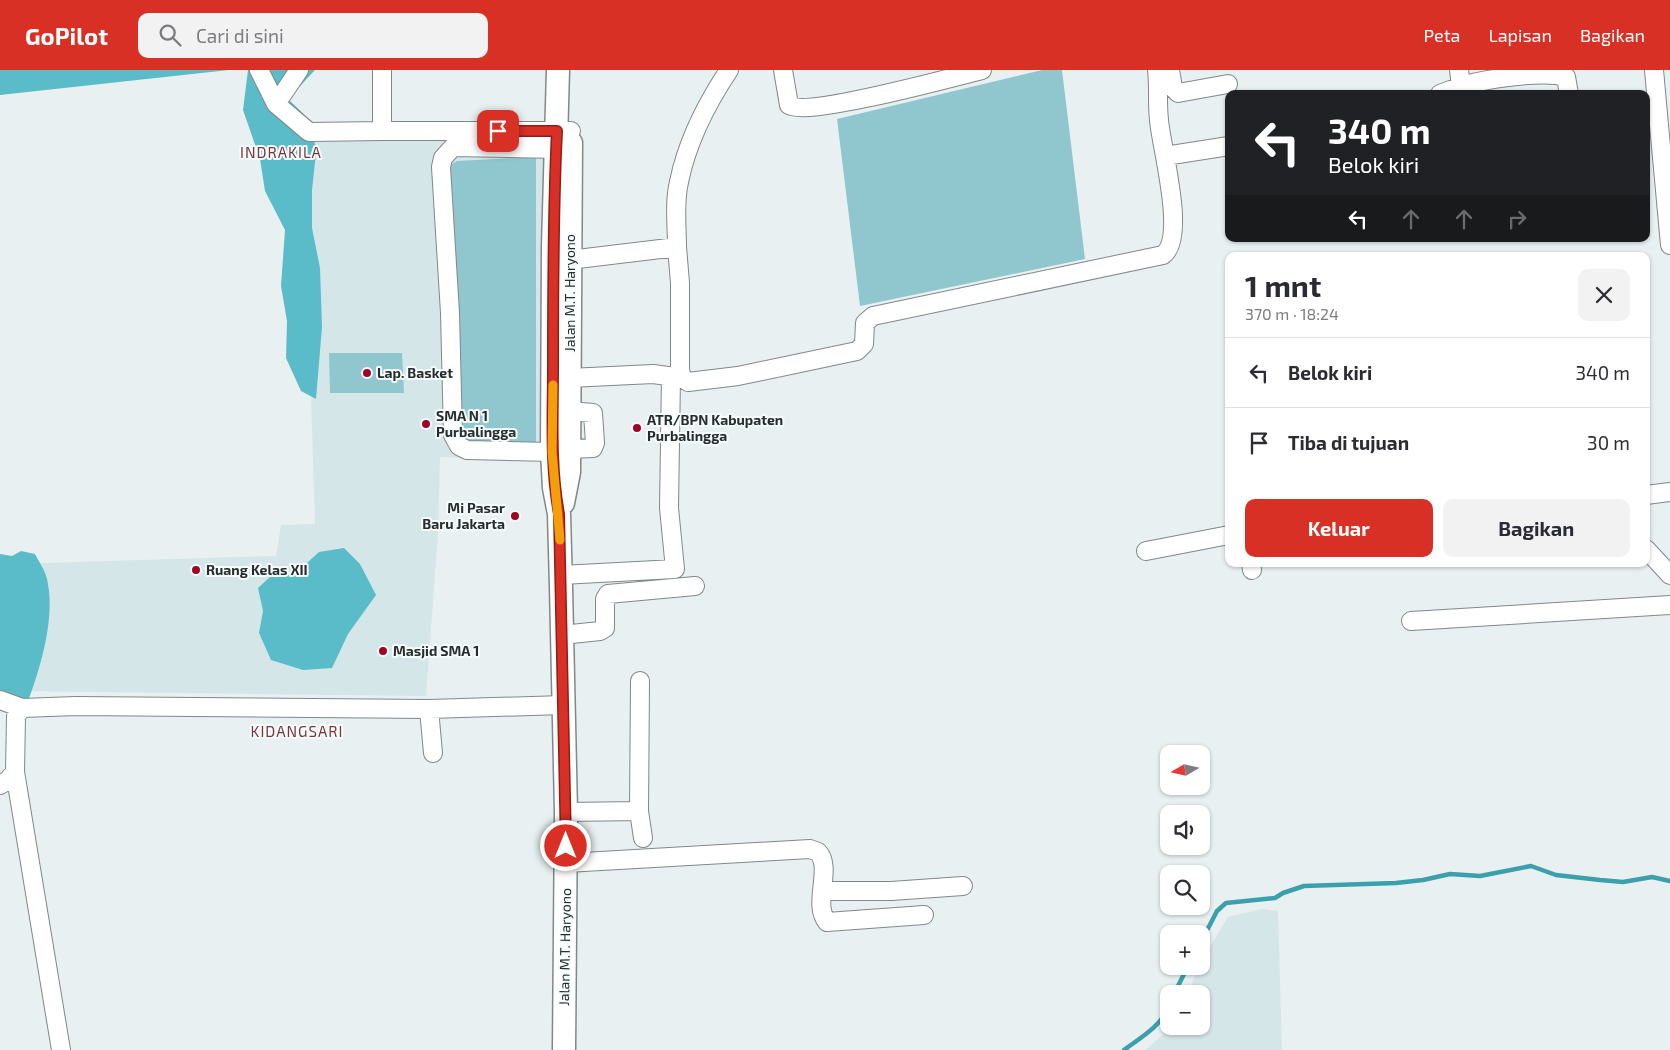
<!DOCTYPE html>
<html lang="id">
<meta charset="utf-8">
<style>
:root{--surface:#fff;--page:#f2f2f3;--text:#2b2b33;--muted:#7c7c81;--line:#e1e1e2;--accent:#d93025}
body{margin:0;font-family:"Exo 2",sans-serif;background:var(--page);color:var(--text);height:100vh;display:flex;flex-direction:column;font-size:19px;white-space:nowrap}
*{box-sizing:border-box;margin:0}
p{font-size:16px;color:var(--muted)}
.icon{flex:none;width:28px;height:28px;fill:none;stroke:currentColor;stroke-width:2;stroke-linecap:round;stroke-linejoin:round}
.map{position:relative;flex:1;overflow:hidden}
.side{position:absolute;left:1225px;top:182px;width:425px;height:315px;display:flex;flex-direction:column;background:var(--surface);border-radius:10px;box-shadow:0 1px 4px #0004}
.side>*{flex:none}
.guide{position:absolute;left:1225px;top:20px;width:425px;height:152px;border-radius:10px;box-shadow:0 1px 4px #0004;background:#202124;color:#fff;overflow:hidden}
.needle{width:32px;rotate:261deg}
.fabs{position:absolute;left:1160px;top:675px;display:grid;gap:10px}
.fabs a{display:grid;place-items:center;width:50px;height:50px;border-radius:10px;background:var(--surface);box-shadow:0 1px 4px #0004;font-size:25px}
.pin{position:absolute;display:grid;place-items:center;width:42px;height:42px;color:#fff;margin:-21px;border-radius:10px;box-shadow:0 2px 8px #0006}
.me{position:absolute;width:55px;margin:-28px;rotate:0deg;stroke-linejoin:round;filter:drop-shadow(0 0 4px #0008)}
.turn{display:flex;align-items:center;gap:18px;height:105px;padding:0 20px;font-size:22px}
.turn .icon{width:65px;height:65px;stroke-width:2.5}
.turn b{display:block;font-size:35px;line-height:42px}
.lanes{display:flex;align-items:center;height:48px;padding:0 20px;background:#0003;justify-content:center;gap:25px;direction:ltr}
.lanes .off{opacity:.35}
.round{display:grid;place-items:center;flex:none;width:52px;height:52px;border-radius:10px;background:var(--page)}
.overview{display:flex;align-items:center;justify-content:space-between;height:85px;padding:0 20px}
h1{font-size:30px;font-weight:700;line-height:38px}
.cta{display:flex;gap:10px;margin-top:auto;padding:10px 20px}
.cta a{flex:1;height:58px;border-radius:10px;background:var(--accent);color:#fff;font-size:20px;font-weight:700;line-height:58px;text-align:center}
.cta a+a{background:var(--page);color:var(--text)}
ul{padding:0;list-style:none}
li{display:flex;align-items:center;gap:15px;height:70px;padding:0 20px;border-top:1px solid var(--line)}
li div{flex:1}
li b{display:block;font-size:19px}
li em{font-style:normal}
header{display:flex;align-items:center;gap:30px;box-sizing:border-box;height:70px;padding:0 25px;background:var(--accent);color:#fff}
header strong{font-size:24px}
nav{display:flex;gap:28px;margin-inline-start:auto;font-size:18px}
.search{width:350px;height:45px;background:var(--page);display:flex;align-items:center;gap:12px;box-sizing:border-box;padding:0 18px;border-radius:10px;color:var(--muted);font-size:19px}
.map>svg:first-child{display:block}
.built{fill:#d4e6e8}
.green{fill:#90c7ce}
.forest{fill:#5abcc8}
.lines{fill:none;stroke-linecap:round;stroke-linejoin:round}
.stream{stroke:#3ba0ab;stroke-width:4.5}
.minor-casing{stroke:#818889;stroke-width:20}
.major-casing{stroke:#818889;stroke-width:25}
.minor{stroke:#fff;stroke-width:18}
.major{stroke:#fff;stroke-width:22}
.route-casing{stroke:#8d1f18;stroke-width:12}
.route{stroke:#d93025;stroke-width:9}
.slow{stroke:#f59e0b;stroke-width:9}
.poi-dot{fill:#a20325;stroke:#f5fdfe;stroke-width:2}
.labels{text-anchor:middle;stroke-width:4;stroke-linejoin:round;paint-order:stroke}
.street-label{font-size:14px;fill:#292c2d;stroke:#f5fdfe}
.poi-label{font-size:14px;font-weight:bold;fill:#292c2d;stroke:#f5fdfe;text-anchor:start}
.neighbourhood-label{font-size:15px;letter-spacing:1px;fill:#7c3536;stroke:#f5fdfe}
</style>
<header>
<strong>GoPilot</strong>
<div class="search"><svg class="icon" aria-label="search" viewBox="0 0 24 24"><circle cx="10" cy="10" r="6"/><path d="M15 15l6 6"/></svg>Cari di sini</div>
<nav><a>Peta</a><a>Lapisan</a><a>Bagikan</a></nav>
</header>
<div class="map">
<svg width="1670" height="980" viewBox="0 0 1670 980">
<rect width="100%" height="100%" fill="#e8f0f1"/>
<path class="built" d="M545 64 540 390 440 387 438 464 426 626 14 621 11 494 276 486 281 455 315 454 303 69Z
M1262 839 1278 841 1282 980H1146L1172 956H1201V924H1188L1199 896H1201L1202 890 1228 847Z"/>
<path class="green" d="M1042 0H1062L1085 189 860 236 837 49Z
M536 87V374L465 373 456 361 450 95 457 91Z
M329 283H402L404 323H330Z"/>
<path class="forest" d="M0 0H229L0 25Z
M248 0H315L288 29 312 52 316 83 312 120V158L320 198 322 257 316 329 301 321 286 288 287 251 281 216 285 160 265 121 260 89 243 40Z
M344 478 360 494 376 525 348 564 332 598 303 600 271 590 259 563 263 541 258 518 271 506 296 503 319 482Z
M21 481 35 484C39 492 45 500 47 509 56 549 40 599 26 637L0 628V484L12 486Z"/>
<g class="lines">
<path class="stream" d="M1201 872 1217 841 1226 833 1275 828 1283 823 1304 816 1396 813 1423 810 1450 804 1480 806 1531 796 1556 805 1600 810 1623 812 1652 807 1670 811
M1174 924 1188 896
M1124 980C1140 968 1161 956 1169 937"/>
<defs>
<path id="minor" d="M259 0 276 34 309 62 382 61V0
M783 0 789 35C807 47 954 7 982 0
M1170 0 1173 18 1178 23 1228 14
M1654 0 1670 175
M1461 16C1486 9 1544 0 1566 7L1569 24
M1440 24 1461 16 1459 0
M276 34 299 0
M382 61H571
M1165 86 1229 76
M677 177C677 156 674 132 679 112 687 72 707 33 729 0
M569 190 677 177 680 213V300L682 308 688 312 738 306 857 281 864 274 865 253 873 246 1163 185C1187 168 1161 77 1159 50 1157 33 1159 17 1157 0
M569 308 653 304 682 308
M569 341 593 343 595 373 593 378 569 379
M552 382 467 380 459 376 453 365 450 243 441 97 443 88 453 77 556 79
M1646 425 1670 422
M1646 479 1670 505
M1146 481 1229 465
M1251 494 1252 500
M561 505 675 499 669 438 671 306
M1411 551 1670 535
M562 565 600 561 605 558V529L608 524 695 516
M0 630 22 638
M429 639 433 683
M0 715 8 710 15 702
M639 741 643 768
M566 742 639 741 640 611
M566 793 810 779 818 782C833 798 812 834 827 852L924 845
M822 821H891L963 816
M61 980 15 702 16 646 22 638 76 636 429 639 564 635"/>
<path id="major" d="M558 0 553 177 552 382 554 418 559 444 561 517 566 742 564 980
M563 433 569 402 571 73"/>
</defs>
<use href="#minor" class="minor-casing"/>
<use href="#major" class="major-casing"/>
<use href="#minor" class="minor"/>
<use href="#major" class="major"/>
</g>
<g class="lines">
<defs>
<path id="route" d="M498 61H557C553 139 553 218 553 297 553 346 550 395 559 444L566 776"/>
</defs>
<use href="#route" class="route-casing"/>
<use href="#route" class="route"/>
<path class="slow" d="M553 315 552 382 560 470"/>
</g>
<g class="poi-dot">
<circle cx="367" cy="303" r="5"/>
<circle cx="426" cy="354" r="5"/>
<circle cx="637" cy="358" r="5"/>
<circle cx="515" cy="446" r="5"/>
<circle cx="196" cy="500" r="5"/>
<circle cx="383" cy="581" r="5"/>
</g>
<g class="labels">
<g class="street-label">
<text transform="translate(570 223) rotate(-90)" y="5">Jalan M.T. Haryono</text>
<text transform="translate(565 877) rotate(-89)" y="5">Jalan M.T. Haryono</text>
</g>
<g class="poi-label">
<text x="377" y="308">Lap. Basket</text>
<text x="436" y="351">SMA N 1<tspan x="436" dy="16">Purbalingga</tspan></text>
<text x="647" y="355">ATR/BPN Kabupaten<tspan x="647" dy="16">Purbalingga</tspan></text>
<text x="505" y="443" text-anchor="end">Mi Pasar<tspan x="505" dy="16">Baru Jakarta</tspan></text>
<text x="206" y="505">Ruang Kelas XII</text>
<text x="393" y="586">Masjid SMA 1</text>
</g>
<g class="neighbourhood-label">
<text x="281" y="88">INDRAKILA</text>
<text x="297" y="667">KIDANGSARI</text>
</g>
</g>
</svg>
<div class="fabs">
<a><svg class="needle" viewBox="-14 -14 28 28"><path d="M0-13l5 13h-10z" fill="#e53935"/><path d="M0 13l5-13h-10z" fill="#7c7c81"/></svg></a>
<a><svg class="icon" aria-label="sound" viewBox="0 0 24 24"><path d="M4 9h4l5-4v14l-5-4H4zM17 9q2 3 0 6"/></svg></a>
<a><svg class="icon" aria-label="search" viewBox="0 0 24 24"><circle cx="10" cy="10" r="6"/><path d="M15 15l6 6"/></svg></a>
<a>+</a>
<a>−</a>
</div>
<div class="pin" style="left:498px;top:61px;background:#d93025"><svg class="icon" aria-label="arrive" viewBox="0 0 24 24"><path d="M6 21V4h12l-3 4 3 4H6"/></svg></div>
<svg class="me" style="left:566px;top:776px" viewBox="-20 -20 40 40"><circle r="17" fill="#d93025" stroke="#fff" stroke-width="3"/><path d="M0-11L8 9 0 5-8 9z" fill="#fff"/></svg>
<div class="guide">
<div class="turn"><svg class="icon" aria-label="left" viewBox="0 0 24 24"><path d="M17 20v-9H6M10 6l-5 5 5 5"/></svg><div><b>340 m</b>Belok kiri</div></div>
<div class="lanes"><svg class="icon" aria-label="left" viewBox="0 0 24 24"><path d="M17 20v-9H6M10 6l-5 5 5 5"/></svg><svg class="icon off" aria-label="ahead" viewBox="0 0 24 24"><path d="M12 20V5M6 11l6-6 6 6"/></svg><svg class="icon off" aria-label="ahead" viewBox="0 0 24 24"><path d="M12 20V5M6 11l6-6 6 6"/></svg><svg class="icon off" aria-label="right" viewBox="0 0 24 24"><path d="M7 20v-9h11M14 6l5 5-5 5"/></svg></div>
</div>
<section class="side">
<div class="overview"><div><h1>1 mnt</h1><p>370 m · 18:24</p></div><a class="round"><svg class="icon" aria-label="close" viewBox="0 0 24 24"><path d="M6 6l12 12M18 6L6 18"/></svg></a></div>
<ul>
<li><svg class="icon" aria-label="left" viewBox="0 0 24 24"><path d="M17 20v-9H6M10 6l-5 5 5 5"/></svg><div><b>Belok kiri</b></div><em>340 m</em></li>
<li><svg class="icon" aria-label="arrive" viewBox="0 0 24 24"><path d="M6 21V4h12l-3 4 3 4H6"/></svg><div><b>Tiba di tujuan</b></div><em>30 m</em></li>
</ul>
<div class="cta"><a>Keluar</a><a>Bagikan</a></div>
</section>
</div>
